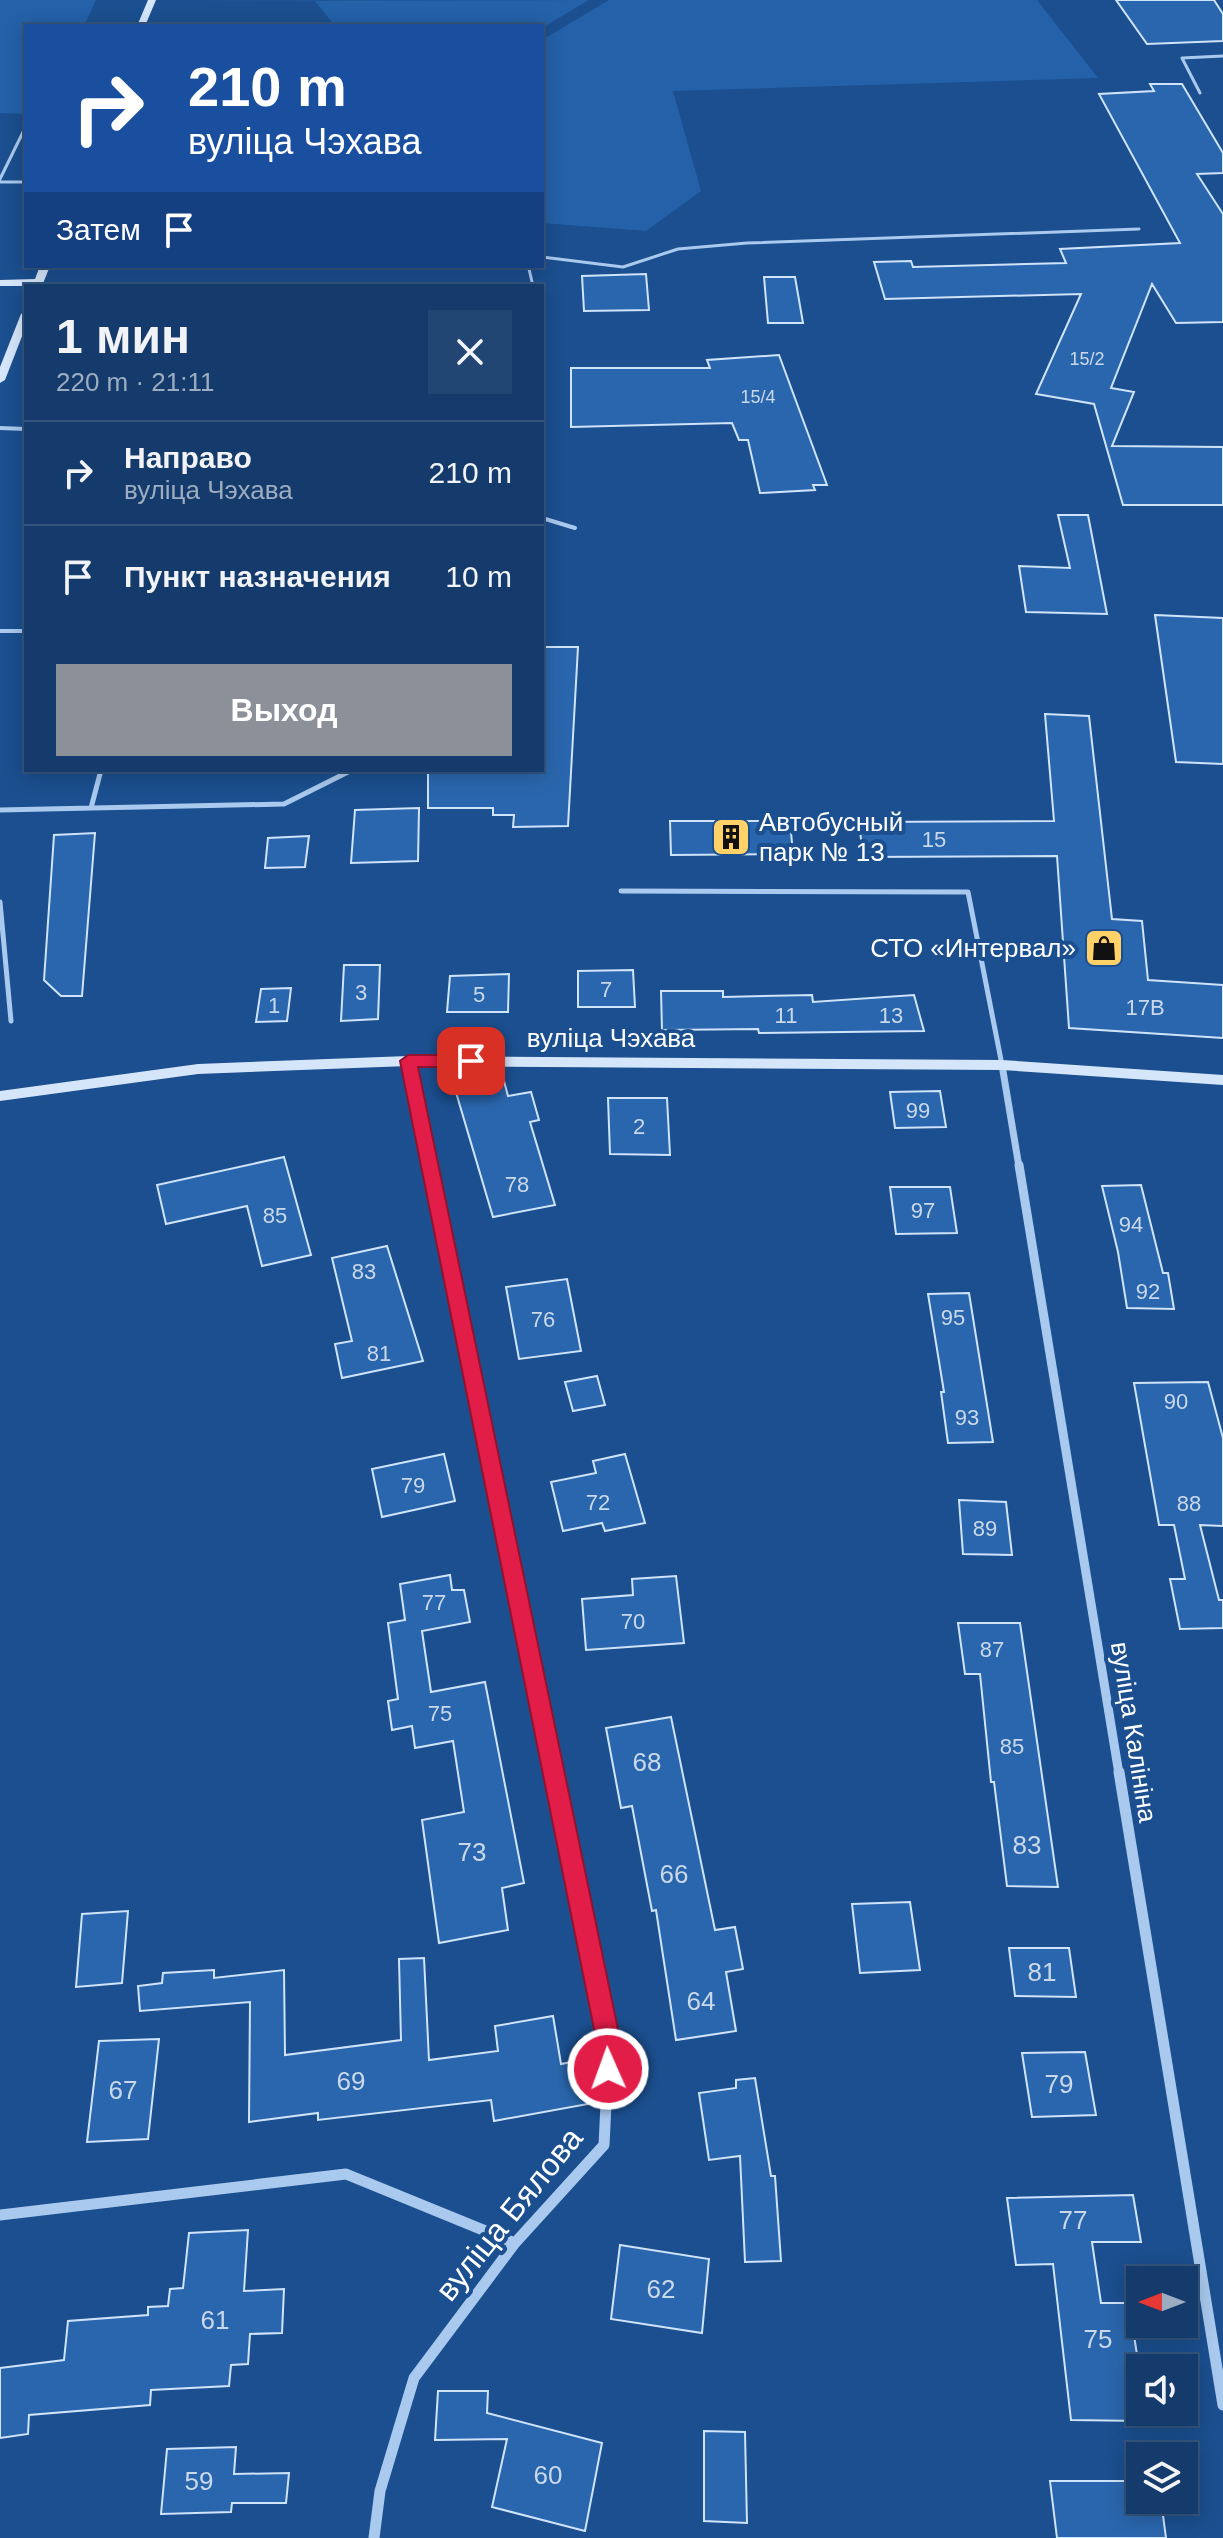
<!DOCTYPE html>
<html lang="ru">
<meta charset="utf-8">
<style>
:root{--surface:#143b6b;--page:#214673;--text:#f1f3f6;--muted:#9dadc1;--line:#33557e;--accent:#8c9099}
body{margin:0;font-family:Helvetica,sans-serif;background:var(--page);color:var(--text);height:100vh;display:flex;flex-direction:column;font-size:30px;white-space:nowrap}
*{box-sizing:border-box;margin:0}
p{font-size:26px;color:var(--muted)}
.icon{flex:none;width:44px;height:44px;fill:none;stroke:currentColor;stroke-width:2;stroke-linecap:round;stroke-linejoin:round}
.map{position:relative;flex:1;overflow:hidden}
.details{position:absolute;left:24px;top:284px;width:520px;height:488px;display:flex;flex-direction:column;background:var(--surface);border-radius:0px;box-shadow:0 4px 20px #0003,0 0 0 2px var(--line)}
.details>*{flex:none}
.banner{position:absolute;left:24px;top:24px;width:520px;height:244px;border-radius:0px;box-shadow:0 4px 20px #0003,0 0 0 2px var(--line);background:#1a4fa0;color:#fff;overflow:hidden}
.needle{width:52px;rotate:270deg}
.tools{position:absolute;left:1126px;top:2266px;display:grid;gap:16px}
.tools a{display:grid;place-items:center;width:72px;height:72px;border-radius:0px;background:var(--surface);box-shadow:0 4px 20px #0003,0 0 0 2px var(--line);font-size:40px}
.pin{position:absolute;display:grid;place-items:center;width:68px;height:68px;color:#fff;margin:-34px;border-radius:16px;box-shadow:0 4px 12px #0006}
.me{position:absolute;width:88px;margin:-44px;rotate:358deg;stroke-linejoin:round;filter:drop-shadow(0 0 6px #0008)}
.turn{display:flex;align-items:center;gap:28px;height:168px;padding:0 32px;font-size:36px}
.turn .icon{width:104px;height:104px;stroke-width:2.5}
.turn b{display:block;font-size:56px;line-height:68px}
.then{display:flex;align-items:center;height:76px;padding:0 32px;background:#0003;gap:16px;font-size:30px}
.round{display:grid;place-items:center;flex:none;width:84px;height:84px;border-radius:0px;background:var(--page)}
.overview{display:flex;align-items:center;justify-content:space-between;height:136px;padding:0 32px}
h1{font-size:48px;font-weight:700;line-height:60px}
.action{display:flex;gap:16px;margin-top:auto;padding:16px 32px}
.action a{flex:1;height:92px;border-radius:0px;background:var(--accent);color:#fff;font-size:32px;font-weight:700;line-height:92px;text-align:center}
ul{padding:0;list-style:none}
li{display:flex;align-items:center;gap:24px;height:104px;padding:0 32px;border-top:2px solid var(--line)}
li div{flex:1}
li b{display:block;font-size:30px}
li em{font-style:normal}
.map>svg:first-child{display:block}
.green{fill:#2461a8}
.building{fill:#2a66ad;stroke:#cfe3fa;stroke-width:2}
.lines{fill:none;stroke-linecap:round;stroke-linejoin:round}
.lane-far2{stroke:#a9c9ee;stroke-width:3}
.lane-far1{stroke:#a9c9ee;stroke-width:4}
.lane{stroke:#a9c9ee;stroke-width:5}
.street-far2{stroke:#a9c9ee;stroke-width:7}
.street-far1{stroke:#a9c9ee;stroke-width:9}
.street{stroke:#a9c9ee;stroke-width:11}
.secondary{fill:#d6e6fa;fill-rule:evenodd}
.route{fill:#e11d48;stroke:#92132f;stroke-width:2}
.labels{text-anchor:middle;stroke-width:8;stroke-linejoin:round;paint-order:stroke}
.far-number-label{font-size:18px;fill:#cad9ea}
.number-label{font-size:22px;fill:#cad9ea}
.poi-label{font-size:26px;fill:#fff;stroke:#1b4f8f;text-anchor:start}
.street-label{font-size:26px;fill:#fff;stroke:#1b4f8f}
.near-number-label{font-size:26px;fill:#cad9ea}
.near-street-label{font-size:32px;fill:#fff;stroke:#1b4f8f}
</style>
<div class="map">
<svg width="1223" height="2538" viewBox="0 0 1223 2538">
<rect width="100%" height="100%" fill="#1b4f8f"/>
<path class="green" d="M0 0H96L84 26H26V114L0 113Z
M589 0 542 28 335 26 315 1H188Z
M609 0H1037L1098 78 673 91 701 191 646 231 542 223V40Z"/>
<path class="building" d="M1116 0H1214L1223 14V41L1147 44Z
M1150 84H1182L1223 153V173L1197 174 1223 214V322L1176 323 1152 284 1111 388 1134 392 1112 446 1223 447V505H1123L1094 404 1036 394 1081 294 885 299 874 262 911 261 913 267 1066 263 1060 249 1180 243 1099 94 1154 91Z
M646 274 649 310 584 311 582 276Z
M764 277H795L803 323H768Z
M779 355 827 485H813L815 490 760 493 748 440H739L732 423 571 427V368H710L707 360Z
M1058 515H1088L1107 614 1026 612 1019 566 1070 568Z
M1155 615 1223 618V764L1176 762Z
M542 647H578L568 826 513 827 514 815H493V808H428V770H542Z
M1045 714 1089 716 1112 919 1142 921 1148 980 1223 985V1038L1069 1028 1057 856 863 857 859 822 1054 821Z
M419 808 418 861 351 863 355 810Z
M670 821H790L793 854 671 855Z
M95 833 82 996H61L44 980 54 835Z
M309 836 305 867 265 868 268 838Z
M344 965H380L378 1019 341 1021Z
M633 970 635 1007H578V971Z
M509 974 508 1012H447L450 976Z
M291 988 287 1021 256 1022 261 989Z
M661 991H723V997L812 995 813 1002 914 995 924 1031 759 1033 758 1029 662 1030Z
M504 1081 508 1096 531 1092 539 1120 530 1122 555 1205 493 1217 455 1089Z
M940 1091 946 1127 895 1128 890 1092Z
M608 1098H667L670 1155 610 1154Z
M284 1157 311 1255 262 1266 247 1206 166 1224 157 1185Z
M1141 1185 1163 1273H1168L1174 1309 1127 1308 1118 1252 1102 1186Z
M890 1187H950L957 1233 896 1234Z
M387 1246 423 1361 342 1378 335 1344 352 1341 332 1258Z
M567 1279 581 1351 519 1359 506 1287Z
M969 1293 993 1442 948 1443 941 1392H944L928 1294Z
M597 1376 605 1405 573 1411 565 1382Z
M1208 1382 1223 1438V1526L1200 1525 1219 1600H1223V1628L1180 1629 1170 1579H1185L1174 1525H1159L1134 1383Z
M444 1454 455 1501 382 1517 372 1469Z
M625 1454 645 1523 605 1531 602 1523 563 1531 551 1482 596 1473 593 1461Z
M959 1500 1006 1502 1012 1555 963 1554Z
M450 1575 452 1590H464L470 1622 422 1631 431 1692 485 1682 524 1883 502 1888 508 1930 439 1943 422 1820 464 1812 453 1741 415 1748 412 1726 392 1730 388 1701 398 1699 388 1623 405 1620 400 1584Z
M676 1576 684 1643 586 1650 582 1599 633 1595 632 1579Z
M958 1623H1020L1058 1887 1007 1886 994 1782H991L980 1674H965Z
M671 1717 715 1930 735 1927 743 1969 726 1972 736 2031 676 2040 656 1910 652 1911 632 1806 621 1808 606 1728Z
M910 1902 920 1970 860 1973 852 1904Z
M128 1911 122 1983 76 1987 82 1914Z
M1009 1948H1069L1076 1997 1015 1996Z
M424 1958 429 2060 498 2051 495 2026 553 2016 561 2064 582 2060 588 2104 494 2121 491 2100 318 2120V2113L249 2122 250 2002 140 2011 138 1986 162 1983 163 1973 214 1970V1978L284 1970 285 2055 401 2040 399 1959Z
M159 2039 148 2139 87 2142 99 2041Z
M1085 2052 1096 2115 1032 2117 1022 2053Z
M755 2078 771 2176H775L781 2261 745 2262 740 2156 709 2160 699 2093 736 2088V2080Z
M1133 2195 1141 2242H1092L1101 2303H1129L1140 2374V2421L1071 2420 1053 2264 1016 2265 1007 2198Z
M248 2230 244 2291 284 2289 282 2333 250 2334 248 2364 231 2365 229 2386 151 2390 150 2405 29 2415 28 2434 0 2438V2368L64 2360 68 2321 148 2315V2307L168 2306 170 2289 183 2288 189 2233Z
M620 2245 709 2259 702 2333 611 2319Z
M438 2391H488L487 2413 602 2443 585 2531 492 2507 507 2439 435 2440Z
M704 2431 745 2432 747 2523 704 2521Z
M236 2447 234 2474 289 2473 286 2503H232L231 2512 161 2514 167 2449Z
M1050 2481H1140V2500H1161L1166 2538H1057Z"/>
<g class="lines">
<path class="lane-far2" d="M1200 93 1182 58 1223 56
M0 179 26 126
M0 182H26
M542 257 623 267 678 249 747 243 1139 229
M525 266 529 269 533 286"/>
<path class="lane-far1" d="M0 428 26 429
M542 518 575 528
M0 631H26"/>
<path class="lane" d="M91 808 101 770
M0 810 284 804 352 770
M621 891 968 892 1002 1065
M0 902 11 1021"/>
<path class="street-far2" d="M408 1061 430 1167
M1002 1065 1019 1167"/>
<path class="street-far1" d="M429 1165 554 1774
M1019 1165 1119 1774"/>
<path class="street" d="M1119 1772 1223 2405
M0 2215 346 2174 515 2243
M374 2538 380 2491 414 2378 515 2243 604 2145 609 2044 553 1772"/>
<path class="secondary" d="M148 0H156L145 26H137Z
M40 266H50L42 286H0V280L35 279Z
M26 311V326L5 380 0 383V367L21 314Z
M408 1056 1002 1060 1223 1075V1085L1002 1070 408 1066 198 1074 0 1101V1091L198 1064Z"/>
</g>
<path class="route" d="M408 1055H471L479 1061 471 1067H418L621 2044 616 2078 608 2081 599 2078 596 2069 597 2044 400 1061Z"/>
<defs>
<symbol id="building-square" viewBox="-11 -11 22 22"><rect x="-9" y="-9" width="18" height="18" rx="4" fill="#ffd166" stroke="#1b4f8f"/><path d="M-4-6H4V6H1V3H-1V6H-4ZM-2.5-4.3h1.7v1.8h-1.7ZM.8-4.3h1.7v1.8H.8ZM-2.5-1h1.7V.8h-1.7ZM.8-1h1.7V.8H.8Z" fill="#111"/></symbol>
<symbol id="shop-square" viewBox="-11 -11 22 22"><rect x="-9" y="-9" width="18" height="18" rx="4" fill="#ffd166" stroke="#1b4f8f"/><path d="M-5-2.5h2.3a2.7 3.5 0 0 1 5.4 0H5L5.5 6h-11ZM-1.5-2.5h3a1.5 2.3 0 0 0-3 0Z" fill="#111"/></symbol>
</defs>
<g fill-rule="evenodd">
<use href="#building-square" x="709" y="815" width="44" height="44"/>
<use href="#shop-square" x="1082" y="926" width="44" height="44"/>
</g>
<g class="labels">
<g class="far-number-label">
<text x="1087" y="365">15/2</text>
<text x="758" y="403">15/4</text>
</g>
<g class="number-label">
<text x="934" y="847">15</text>
<text x="606" y="997">7</text>
<text x="361" y="1000">3</text>
<text x="479" y="1002">5</text>
<text x="274" y="1013">1</text>
<text x="1145" y="1015">17В</text>
<text x="786" y="1023">11</text>
<text x="891" y="1023">13</text>
<text x="918" y="1118">99</text>
<text x="639" y="1134">2</text>
<text x="517" y="1192">78</text>
<text x="923" y="1218">97</text>
<text x="275" y="1223">85</text>
<text x="1131" y="1232">94</text>
<text x="364" y="1279">83</text>
<text x="1148" y="1299">92</text>
<text x="953" y="1325">95</text>
<text x="543" y="1327">76</text>
<text x="379" y="1361">81</text>
<text x="1176" y="1409">90</text>
<text x="967" y="1425">93</text>
<text x="413" y="1493">79</text>
<text x="598" y="1510">72</text>
<text x="1189" y="1511">88</text>
<text x="985" y="1536">89</text>
<text x="434" y="1610">77</text>
<text x="633" y="1629">70</text>
<text x="992" y="1657">87</text>
<text x="440" y="1721">75</text>
<text x="1012" y="1754">85</text>
</g>
<g class="poi-label">
<text x="759" y="831">Автобусный<tspan x="759" dy="30">парк № 13</tspan></text>
<text x="1076" y="957" text-anchor="end">СТО «Интервал»</text>
</g>
<g class="street-label">
<text x="611" y="1047">вуліца Чэхава</text>
<text transform="translate(1134 1732) rotate(81)" y="9">вуліца Калініна</text>
</g>
<g class="near-number-label">
<text x="647" y="1771">68</text>
<text x="1027" y="1854">83</text>
<text x="472" y="1861">73</text>
<text x="674" y="1883">66</text>
<text x="1042" y="1981">81</text>
<text x="701" y="2010">64</text>
<text x="351" y="2090">69</text>
<text x="1059" y="2093">79</text>
<text x="123" y="2099">67</text>
<text x="1073" y="2229">77</text>
<text x="661" y="2298">62</text>
<text x="215" y="2329">61</text>
<text x="1098" y="2348">75</text>
<text x="548" y="2484">60</text>
<text x="199" y="2490">59</text>
</g>
<g class="near-street-label">
<text transform="translate(509 2214) rotate(-51)" y="11">вуліца Бялова</text>
</g>
</g>
</svg>
<div class="tools">
<a><svg class="needle" viewBox="-14 -14 28 28"><path d="M0-13l5 13h-10z" fill="#e53935"/><path d="M0 13l5-13h-10z" fill="#9dadc1"/></svg></a>
<a><svg class="icon" aria-label="sound" viewBox="0 0 24 24"><path d="M4 9h4l5-4v14l-5-4H4zM17 9q2 3 0 6"/></svg></a>
<a><svg class="icon" aria-label="layers" viewBox="0 0 24 24"><path d="M12 4l9 5-9 5-9-5zM3 14l9 5 9-5"/></svg></a>
</div>
<div class="pin" style="left:471px;top:1061px;background:#d93025"><svg class="icon" aria-label="arrive" viewBox="0 0 24 24"><path d="M6 21V4h12l-3 4 3 4H6"/></svg></div>
<svg class="me" style="left:608px;top:2069px" viewBox="-20 -20 40 40"><circle r="17" fill="#e11d48" stroke="#fff" stroke-width="3"/><path d="M0-11L8 9 0 5-8 9z" fill="#fff"/></svg>
<div class="banner">
<div class="turn"><svg class="icon" aria-label="right" viewBox="0 0 24 24"><path d="M7 20v-9h11M14 6l5 5-5 5"/></svg><div><b>210 m</b>вуліца Чэхава</div></div>
<div class="then">Затем<svg class="icon" aria-label="arrive" viewBox="0 0 24 24"><path d="M6 21V4h12l-3 4 3 4H6"/></svg></div>
</div>
<section class="details">
<div class="overview"><div><h1>1 мин</h1><p>220 m · 21:11</p></div><a class="round"><svg class="icon" aria-label="close" viewBox="0 0 24 24"><path d="M6 6l12 12M18 6L6 18"/></svg></a></div>
<ul>
<li><svg class="icon" aria-label="right" viewBox="0 0 24 24"><path d="M7 20v-9h11M14 6l5 5-5 5"/></svg><div><b>Направо</b><p>вуліца Чэхава</p></div><em>210 m</em></li>
<li><svg class="icon" aria-label="arrive" viewBox="0 0 24 24"><path d="M6 21V4h12l-3 4 3 4H6"/></svg><div><b>Пункт назначения</b></div><em>10 m</em></li>
</ul>
<div class="action"><a>Выход</a></div>
</section>
</div>
